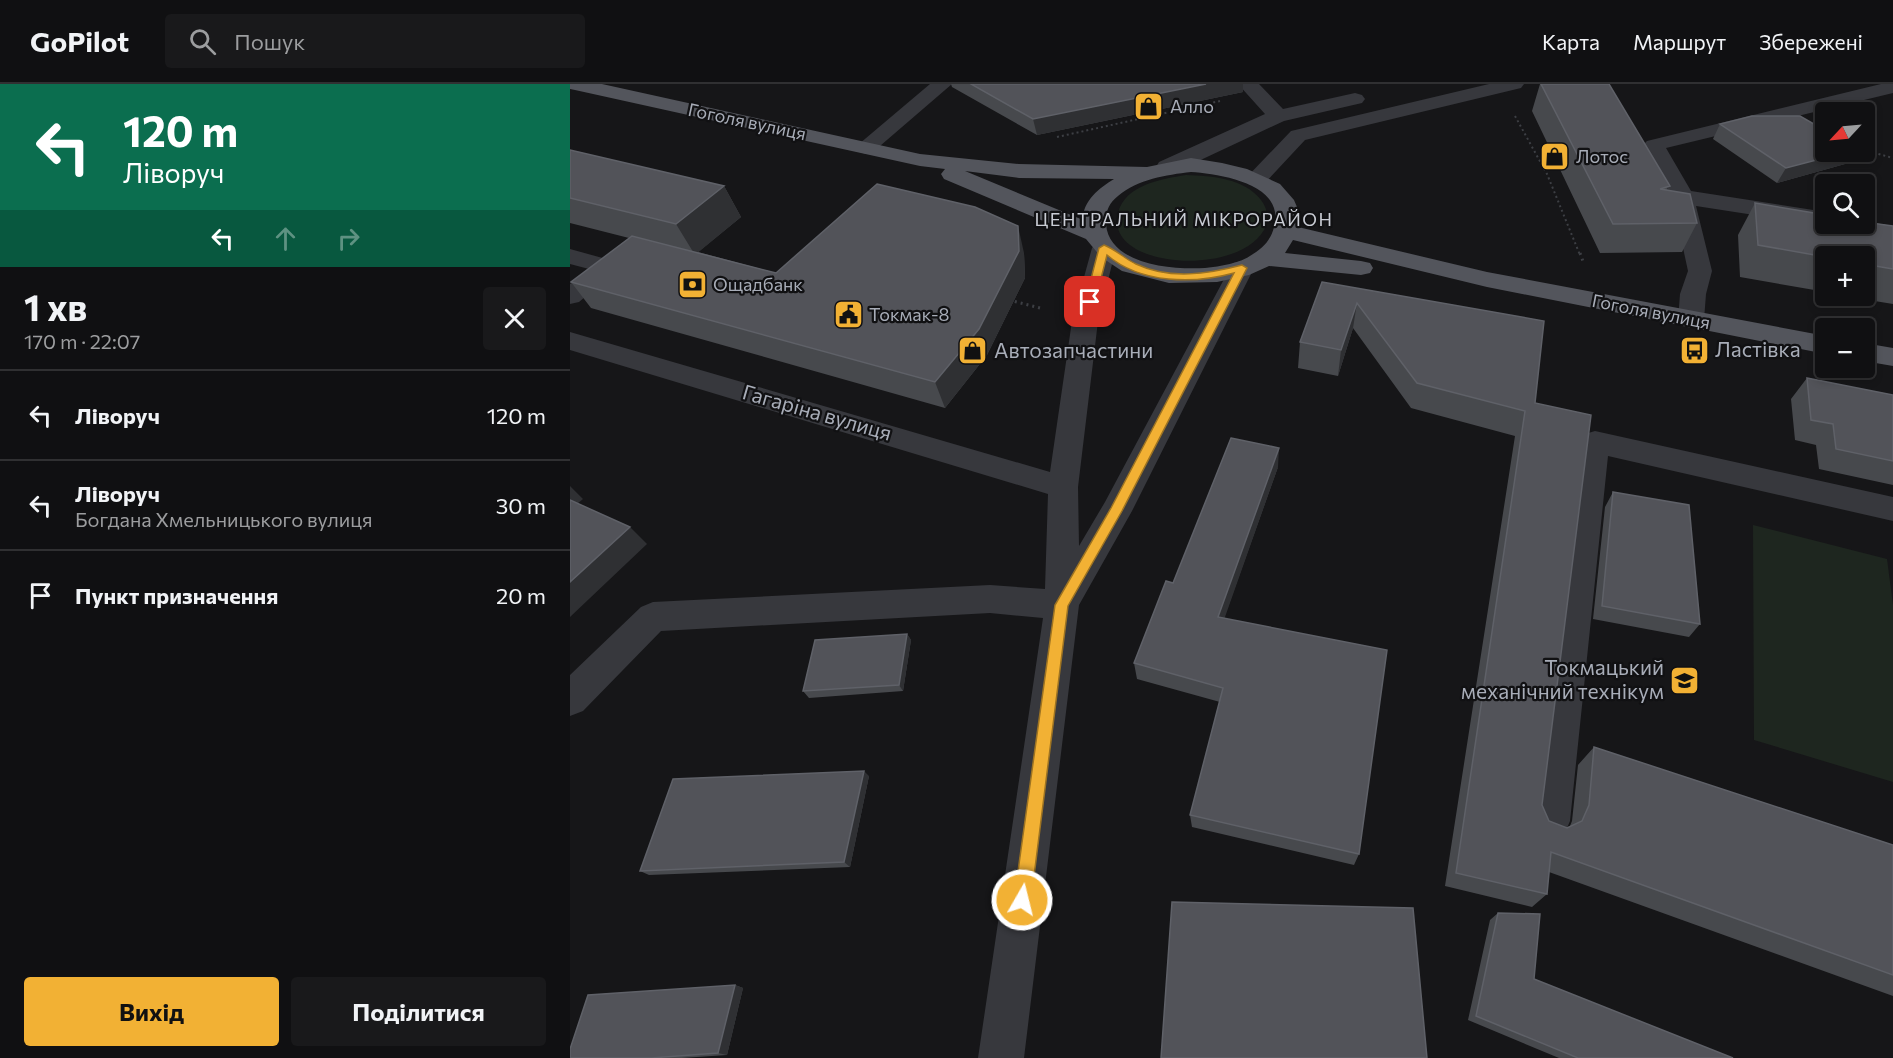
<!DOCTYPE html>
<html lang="uk">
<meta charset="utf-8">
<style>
:root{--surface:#101012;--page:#19191b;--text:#f1f3f6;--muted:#9c9d9f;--line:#303032;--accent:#f2b134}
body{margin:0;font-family:Commissioner,sans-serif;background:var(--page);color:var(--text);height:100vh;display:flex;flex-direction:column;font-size:22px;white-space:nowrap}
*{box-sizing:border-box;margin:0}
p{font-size:20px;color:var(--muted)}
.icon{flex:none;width:33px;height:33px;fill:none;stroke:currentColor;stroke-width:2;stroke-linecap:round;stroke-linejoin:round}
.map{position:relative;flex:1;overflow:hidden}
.details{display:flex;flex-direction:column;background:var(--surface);width:570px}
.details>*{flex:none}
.guide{background:#0b6e4f;color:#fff;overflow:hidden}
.needle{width:39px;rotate:244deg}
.fabs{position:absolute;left:1245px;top:18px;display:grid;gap:12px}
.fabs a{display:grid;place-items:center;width:60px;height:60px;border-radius:6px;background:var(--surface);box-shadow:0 3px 9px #0003,0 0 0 2px var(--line);font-size:30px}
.pin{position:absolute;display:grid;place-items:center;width:51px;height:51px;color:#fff;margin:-26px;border-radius:12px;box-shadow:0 3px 9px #0006}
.me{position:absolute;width:66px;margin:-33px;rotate:8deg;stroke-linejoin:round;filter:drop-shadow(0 0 4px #0008)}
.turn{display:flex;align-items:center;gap:21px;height:126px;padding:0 24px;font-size:27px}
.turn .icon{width:78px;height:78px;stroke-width:2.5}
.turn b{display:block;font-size:42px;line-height:51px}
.lanes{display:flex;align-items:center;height:57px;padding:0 24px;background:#0003;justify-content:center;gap:30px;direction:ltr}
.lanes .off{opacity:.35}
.round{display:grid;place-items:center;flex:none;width:63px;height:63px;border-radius:6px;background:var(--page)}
.head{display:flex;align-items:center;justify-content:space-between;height:102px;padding:0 24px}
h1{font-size:36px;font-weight:700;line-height:45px}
.primary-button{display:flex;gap:12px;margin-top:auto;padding:12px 24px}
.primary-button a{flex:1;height:69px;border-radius:6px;background:var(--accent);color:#111;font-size:24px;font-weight:700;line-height:69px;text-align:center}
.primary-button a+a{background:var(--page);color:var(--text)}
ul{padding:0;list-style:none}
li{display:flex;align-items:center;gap:18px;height:90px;padding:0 24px;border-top:2px solid var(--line)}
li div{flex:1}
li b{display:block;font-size:22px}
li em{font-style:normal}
header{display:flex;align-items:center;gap:36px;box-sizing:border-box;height:84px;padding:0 30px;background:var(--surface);border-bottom:2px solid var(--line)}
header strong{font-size:28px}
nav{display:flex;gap:33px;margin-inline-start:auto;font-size:21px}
.search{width:420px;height:54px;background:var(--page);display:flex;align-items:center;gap:15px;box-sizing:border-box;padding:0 21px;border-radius:6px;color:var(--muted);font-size:22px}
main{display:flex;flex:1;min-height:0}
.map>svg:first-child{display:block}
.green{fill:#1e261f}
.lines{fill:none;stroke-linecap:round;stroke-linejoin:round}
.path-far1{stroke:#3d3f44;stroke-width:2;stroke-dasharray:2 3;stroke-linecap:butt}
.path{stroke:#3d3f44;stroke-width:3;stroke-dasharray:2 4;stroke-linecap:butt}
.minor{fill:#37383d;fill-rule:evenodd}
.major{fill:#53555c;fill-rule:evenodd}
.wall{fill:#47494d}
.shaded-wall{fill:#2f3033}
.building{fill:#525359;stroke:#5f6168;stroke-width:1.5}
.route{fill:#f2b134;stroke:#9d7322;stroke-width:1.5}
.labels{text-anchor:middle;stroke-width:4.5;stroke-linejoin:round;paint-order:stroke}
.far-poi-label{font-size:18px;fill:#a8adb8;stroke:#111113;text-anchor:start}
.far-street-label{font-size:18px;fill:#a8adb8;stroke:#111113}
.far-neighbourhood-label{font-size:18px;letter-spacing:1.5px;fill:#c9ccd4;stroke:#111113}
.poi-label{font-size:21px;fill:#a8adb8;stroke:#111113;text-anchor:start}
.street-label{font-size:21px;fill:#a8adb8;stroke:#111113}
</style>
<header>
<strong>GoPilot</strong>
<div class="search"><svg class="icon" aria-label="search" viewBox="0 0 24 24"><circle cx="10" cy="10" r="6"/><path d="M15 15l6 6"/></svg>Пошук</div>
<nav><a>Карта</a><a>Маршрут</a><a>Збережені</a></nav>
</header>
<main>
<section class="details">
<div class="guide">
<div class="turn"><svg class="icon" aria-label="left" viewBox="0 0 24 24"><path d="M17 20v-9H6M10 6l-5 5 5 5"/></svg><div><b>120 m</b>Ліворуч</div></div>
<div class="lanes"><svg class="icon" aria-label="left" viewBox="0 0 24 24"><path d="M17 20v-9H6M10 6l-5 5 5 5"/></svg><svg class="icon off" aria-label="ahead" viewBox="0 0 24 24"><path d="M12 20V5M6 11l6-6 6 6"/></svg><svg class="icon off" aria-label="right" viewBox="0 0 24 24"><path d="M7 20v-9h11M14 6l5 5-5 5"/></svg></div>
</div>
<div class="head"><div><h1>1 хв</h1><p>170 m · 22:07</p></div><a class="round"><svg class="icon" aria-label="close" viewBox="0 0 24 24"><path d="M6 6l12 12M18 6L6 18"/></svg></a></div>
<ul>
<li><svg class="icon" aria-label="left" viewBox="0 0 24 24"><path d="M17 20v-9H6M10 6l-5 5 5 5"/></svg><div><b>Ліворуч</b></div><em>120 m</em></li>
<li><svg class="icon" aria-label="left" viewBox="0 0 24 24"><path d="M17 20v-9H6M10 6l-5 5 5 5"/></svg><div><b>Ліворуч</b><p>Богдана Хмельницького вулиця</p></div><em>30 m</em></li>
<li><svg class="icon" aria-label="arrive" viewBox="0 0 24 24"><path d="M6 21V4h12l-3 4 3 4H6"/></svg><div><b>Пункт призначення</b></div><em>20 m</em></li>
</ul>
<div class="primary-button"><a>Вихід</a><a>Поділитися</a></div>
</section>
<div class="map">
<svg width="1323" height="974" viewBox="0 0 1323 974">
<rect width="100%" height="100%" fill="#161618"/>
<path class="green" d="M616 91C642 92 674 94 691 116 698 125 699 136 694 146 666 194 534 184 548 129 555 101 591 95 616 91Z
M1183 441 1317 475 1323 521V698L1184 656Z"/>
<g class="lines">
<path class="path-far1" d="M945 32 977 90 1010 171
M487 53 650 17
M1294 66 1323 74"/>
<path class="path" d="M1010 169 1014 180
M439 216 470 224"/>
<path class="minor" d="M360 0H382L303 68 296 70 289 68 285 64 289 60Z
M668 0H689L713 25 785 9 792 11 795 15 792 19 714 37 605 88 597 90 589 88 586 83 589 78 695 30Z
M919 0H954L951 4 735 56 694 100 686 102 678 100 675 95 721 47Z
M1311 0H1323V9L1096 64 1121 107 1256 128V140H1264L1256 142 1126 122 1142 187 1136 210 1134 236 1130 242 1121 244 1112 242 1108 236 1110 210 1118 187 1102 113 1073 61 1077 57Z
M534 157 542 159 546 164 528 237 508 403 509 462 535 418 660 184 663 179 672 177 681 179 684 184 562 427 509 521 454 974H408L473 534 420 529 91 547 13 627 0 632V591L71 523 83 518 420 501 475 505 478 410 0 266V248L480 388 502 237 522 164 526 159Z
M0 165 47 178 50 183 9 218 0 220V200L19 185 0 180Z
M1025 347 1323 413V437L1038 372 1000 737 994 751 980 757 966 751 960 737 1010 358 1015 350Z"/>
<path class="major" d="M0 0H32L350 70 449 80 577 83 621 74 652 79 677 85 710 100 724 116 730 130 728 143 917 188 1256 252V270L917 203 723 156 715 169 791 177 800 179 803 184 800 189 791 191 699 182 679 191 647 198 599 199 552 187 531 173 516 155 374 95 371 90 375 85 350 82 5 6 0 5ZM395 87 449 94 544 95C529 104 512 118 513 136ZM621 88C649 90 711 99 705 138 703 153 695 163 683 170 669 180 651 182 635 184 603 186 539 181 536 140 535 128 539 119 548 112 568 95 596 91 621 88Z
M1294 259 1323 264V282L1294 277Z"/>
</g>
<path class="wall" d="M381 0H673V8L467 51 382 3Z
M970 0H1039L1098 106 1127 139 1112 168 1030 169 962 27Z
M1150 40 1256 68H1283L1275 80 1207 99 1143 55Z
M0 66 154 102 171 133 128 168 206 189 454 169 455 194 417 271 375 324 21 224 1 198 59 154 0 139Z
M1185 119 1323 142V220L1274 212H1294V172H1256V208L1170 193 1168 151Z
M752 198 965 319 972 721 979 737 997 744 1000 742 1002 737 1008 681 1024 663 1323 761V912L979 788 977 810 962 823 875 802 945 352 841 324 783 244 768 292 728 284 730 258Z
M1237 294 1323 311V401L1249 385 1246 361 1225 356 1221 315Z
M708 383 654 534 789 770 784 781 622 743 620 731 650 618 567 595 564 579 603 499Z
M1043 408 1130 540 1119 553 1023 535 1035 423Z
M337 550 341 556 333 607 239 614 233 607Z
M299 692 280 783 79 791 70 787Z
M928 829 964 895 1163 974H989L898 936 920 836Z
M165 901 173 904 157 971 112 974H0Z"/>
<path class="shaded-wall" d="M636 0H673V8L467 51 463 35Z
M1277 68H1283L1275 80 1207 99 1216 84Z
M154 102 171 133 125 171 106 140Z
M448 142 454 169 455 194 417 271 375 324 365 298Z
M787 219 783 244 768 292 771 266Z
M709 364 708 383 649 550 648 533Z
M0 402 13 415 0 426Z
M60 443 77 460 0 533V498Z
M337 550 341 556 333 607 329 601Z
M294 687 299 692 280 783 274 778Z
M165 901 173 904 157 971 148 969Z"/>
<path class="building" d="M401 0H636L463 35Z
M971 0H1039L1100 102 1090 105 1120 110 1127 139 1043 140Z
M1182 32H1230L1256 47V68H1277L1216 84 1150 40Z
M0 66 154 102 106 140 0 114Z
M307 100 405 123 448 142 449 167 409 245 365 298 1 198 62 152 206 189Z
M1185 119 1256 131V140H1294V138L1323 142V185L1294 180V172L1256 173 1188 161Z
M752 198 974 237 965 319 1021 331 972 721 979 737 997 744 1012 737 1019 721 1024 663 1323 761V891L981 768 977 810 886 789 955 327 847 299 787 219 771 266 730 258Z
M1237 294 1323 311V377L1266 365 1263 340 1241 336Z
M661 354 709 364 648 533 817 566 789 770 620 731 653 604 564 579 596 497 603 499Z
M1043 408 1119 421 1130 540 1032 522Z
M0 416 60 443 0 498Z
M337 550 329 601 233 607 245 556Z
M294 687 274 778 70 787 103 695Z
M602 818 843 824 857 974H591Z
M928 829 970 830 964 895 1163 974H1008L906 932Z
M165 901 148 969 81 974H0V965L18 911Z"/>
<path class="route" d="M534 161C545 165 555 175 566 180 600 196 638 190 672 181L677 184 552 427 498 522 461 816 459 822 452 824 446 822 444 816 485 521 541 424 664 189C624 200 571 200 537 171L525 218 520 222 516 221 515 218 529 164Z"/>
<defs>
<symbol id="shop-square" viewBox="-11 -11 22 22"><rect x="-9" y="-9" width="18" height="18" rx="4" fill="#f2b134" stroke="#111113"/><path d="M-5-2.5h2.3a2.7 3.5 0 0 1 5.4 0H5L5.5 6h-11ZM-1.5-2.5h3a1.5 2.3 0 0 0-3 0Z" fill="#111"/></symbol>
<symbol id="bank-square" viewBox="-11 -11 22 22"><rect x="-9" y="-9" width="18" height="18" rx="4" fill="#f2b134" stroke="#111113"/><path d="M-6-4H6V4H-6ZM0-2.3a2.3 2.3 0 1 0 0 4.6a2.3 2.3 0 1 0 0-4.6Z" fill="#111"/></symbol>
<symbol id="civic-square" viewBox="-11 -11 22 22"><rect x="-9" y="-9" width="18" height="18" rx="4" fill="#f2b134" stroke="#111113"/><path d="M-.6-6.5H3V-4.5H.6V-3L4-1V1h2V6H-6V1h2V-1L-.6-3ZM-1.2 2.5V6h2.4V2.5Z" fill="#111"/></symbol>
<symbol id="bus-square" viewBox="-11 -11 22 22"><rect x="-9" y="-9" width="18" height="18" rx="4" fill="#f2b134" stroke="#111113"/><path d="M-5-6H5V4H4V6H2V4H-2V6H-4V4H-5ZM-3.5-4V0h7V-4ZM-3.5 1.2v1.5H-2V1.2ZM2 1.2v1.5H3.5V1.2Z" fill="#111"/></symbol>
<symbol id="university-square" viewBox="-11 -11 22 22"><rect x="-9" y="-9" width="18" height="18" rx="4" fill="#f2b134" stroke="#111113"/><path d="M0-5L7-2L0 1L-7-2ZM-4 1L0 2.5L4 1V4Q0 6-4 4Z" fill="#111"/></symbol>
</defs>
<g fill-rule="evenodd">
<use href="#shop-square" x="562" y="6" width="33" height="33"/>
<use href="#shop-square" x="968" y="56" width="33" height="33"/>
<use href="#bank-square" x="106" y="184" width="33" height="33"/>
<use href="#civic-square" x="262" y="214" width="33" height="33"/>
<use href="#bus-square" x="1108" y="250" width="33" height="33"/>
<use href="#shop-square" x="386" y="250" width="33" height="33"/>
<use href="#university-square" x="1098" y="580" width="33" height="33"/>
</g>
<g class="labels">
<g class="far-poi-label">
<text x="600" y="29">Алло</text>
<text x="1006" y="79">Лотос</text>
<text x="143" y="207">Ощадбанк</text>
<text x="299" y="237">Токмак-8</text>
</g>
<g class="far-street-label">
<text transform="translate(177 38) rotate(12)" y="6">Гоголя вулиця</text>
<text transform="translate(1081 228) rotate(11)" y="6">Гоголя вулиця</text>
</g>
<g class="far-neighbourhood-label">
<text x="614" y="142">ЦЕНТРАЛЬНИЙ МІКРОРАЙОН</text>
</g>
<g class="poi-label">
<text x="1145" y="273">Ластівка</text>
<text x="424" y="274">Автозапчастини</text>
<text x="1094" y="591" text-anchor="end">Токмацький<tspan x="1094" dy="24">механічний технікум</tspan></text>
</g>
<g class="street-label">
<text transform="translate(247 329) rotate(16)" y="7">Гагаріна вулиця</text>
</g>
</g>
</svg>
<div class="fabs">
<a><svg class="needle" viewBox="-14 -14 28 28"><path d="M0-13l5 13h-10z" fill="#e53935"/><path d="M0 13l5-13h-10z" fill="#9c9d9f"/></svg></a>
<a><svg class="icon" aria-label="search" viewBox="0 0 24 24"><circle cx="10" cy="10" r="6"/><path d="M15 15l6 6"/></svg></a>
<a>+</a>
<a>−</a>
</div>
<div class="pin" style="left:520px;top:218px;background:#d93025"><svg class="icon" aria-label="arrive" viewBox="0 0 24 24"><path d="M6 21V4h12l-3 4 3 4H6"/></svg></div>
<svg class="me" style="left:452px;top:816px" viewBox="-20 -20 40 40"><circle r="17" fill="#f2b134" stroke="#fff" stroke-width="3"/><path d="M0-11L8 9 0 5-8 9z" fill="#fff"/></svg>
</div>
</main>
